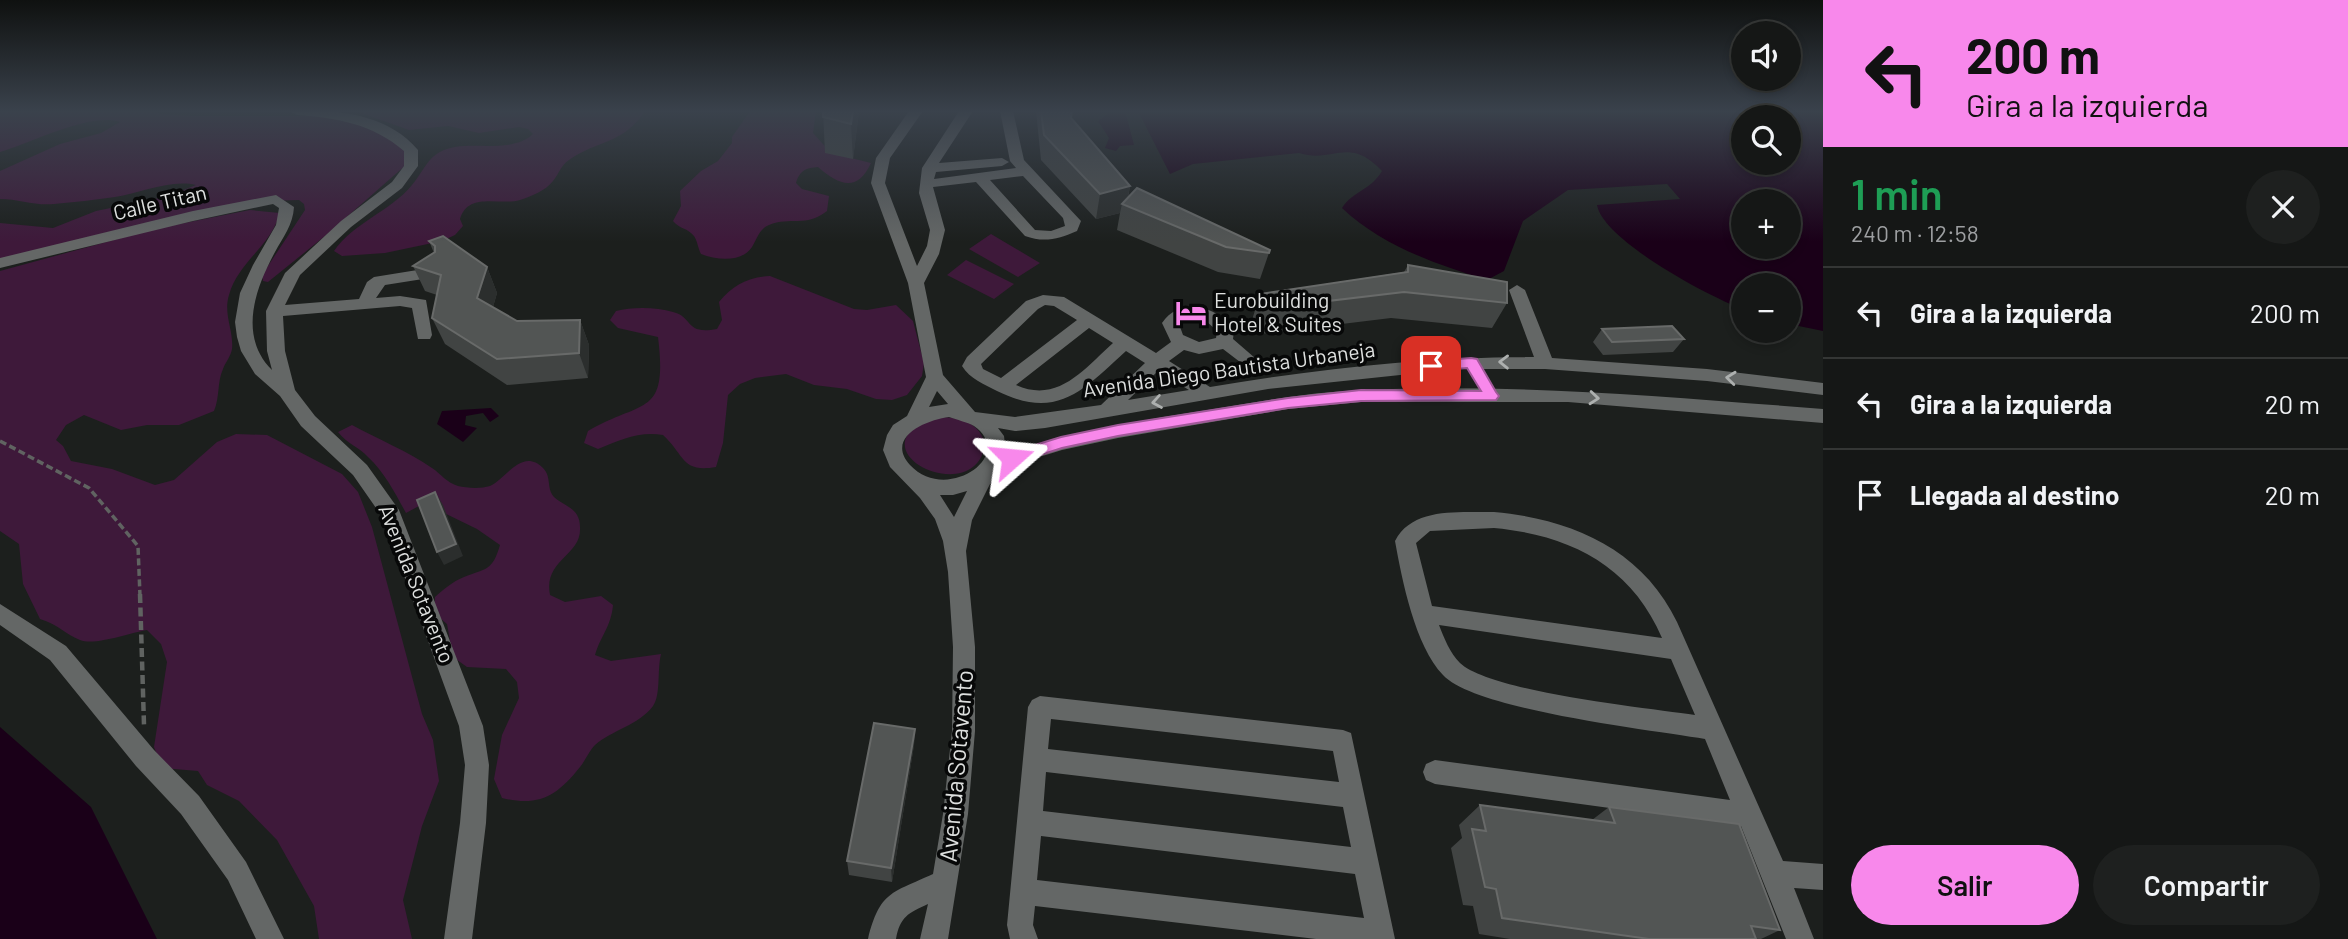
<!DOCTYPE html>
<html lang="es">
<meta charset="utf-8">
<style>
:root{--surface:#151716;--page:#1e201f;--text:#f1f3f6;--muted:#9d9fa1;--line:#343635;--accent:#f888eb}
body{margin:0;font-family:Barlow,sans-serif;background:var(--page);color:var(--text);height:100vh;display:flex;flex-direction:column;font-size:26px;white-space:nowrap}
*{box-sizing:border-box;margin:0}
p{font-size:23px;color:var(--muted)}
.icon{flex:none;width:38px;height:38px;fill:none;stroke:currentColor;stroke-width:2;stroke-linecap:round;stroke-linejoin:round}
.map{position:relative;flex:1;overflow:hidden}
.drawer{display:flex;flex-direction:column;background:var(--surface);width:525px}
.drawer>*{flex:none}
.top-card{background:#f888eb;color:#111;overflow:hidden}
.tools{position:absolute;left:1731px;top:21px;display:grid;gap:14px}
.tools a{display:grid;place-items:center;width:70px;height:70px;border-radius:50%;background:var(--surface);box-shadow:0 4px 10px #0003,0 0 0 2px var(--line);font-size:35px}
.pin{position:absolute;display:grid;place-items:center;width:60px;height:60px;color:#fff;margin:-30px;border-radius:14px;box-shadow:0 4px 10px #0006}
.me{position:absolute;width:77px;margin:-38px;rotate:72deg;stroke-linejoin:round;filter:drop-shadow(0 0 5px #0008)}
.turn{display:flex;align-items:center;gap:24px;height:147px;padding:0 28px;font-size:32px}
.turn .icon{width:91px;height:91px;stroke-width:2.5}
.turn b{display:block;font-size:49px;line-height:60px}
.round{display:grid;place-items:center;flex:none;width:74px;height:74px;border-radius:37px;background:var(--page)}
.head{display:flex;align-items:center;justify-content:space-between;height:119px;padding:0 28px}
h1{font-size:42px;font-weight:600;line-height:52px;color:#1e9e55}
.button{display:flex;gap:14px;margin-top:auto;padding:14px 28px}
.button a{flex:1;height:80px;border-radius:42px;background:var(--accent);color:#111;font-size:28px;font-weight:600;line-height:80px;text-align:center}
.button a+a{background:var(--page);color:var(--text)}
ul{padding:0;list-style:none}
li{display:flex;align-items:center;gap:21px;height:91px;padding:0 28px;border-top:2px solid var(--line)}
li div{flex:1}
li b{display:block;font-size:26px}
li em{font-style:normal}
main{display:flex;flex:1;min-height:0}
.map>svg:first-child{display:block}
.green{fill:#3e193a}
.water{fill:#1a0018;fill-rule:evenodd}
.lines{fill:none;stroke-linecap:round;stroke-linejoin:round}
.path-far1{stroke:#606361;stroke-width:3.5;stroke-dasharray:7 3.5;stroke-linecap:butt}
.path{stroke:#606361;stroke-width:4.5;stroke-dasharray:9 4.5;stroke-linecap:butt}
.minor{fill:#646766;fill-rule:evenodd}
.wall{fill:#414443}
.shaded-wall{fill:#2b2e2d}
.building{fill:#525554;stroke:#686a69;stroke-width:2}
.oneway{stroke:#adb0af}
.route{fill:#f888eb;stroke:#a15899;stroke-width:2}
.labels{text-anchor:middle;stroke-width:7;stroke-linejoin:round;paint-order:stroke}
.street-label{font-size:21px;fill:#dee0df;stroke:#070808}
.poi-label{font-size:21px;fill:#dee0df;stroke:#070808;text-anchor:start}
.near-street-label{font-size:24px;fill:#dee0df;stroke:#070808}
</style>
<main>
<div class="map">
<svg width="1823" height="939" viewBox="0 0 1823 939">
<rect width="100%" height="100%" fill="#1c1f1d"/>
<path class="green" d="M0 111H155L160 114 194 116H317L360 123 407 147V164L325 236 268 282 263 281 262 275 305 210 304 204 299 200 261 201 0 261V223L53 228 96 211 169 196 196 185C170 179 141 193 115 197 95 200 74 202 54 204 35 206 19 199 0 199V171L60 144 101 133 120 122C90 112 29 144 0 152Z
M356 111H645C624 144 597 140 569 160 561 165 559 174 553 181 545 191 532 196 520 200 501 206 468 191 460 219L463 226 455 235 442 241 385 253 342 256 334 251C353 223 391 211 412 185 427 167 428 152 455 147 479 143 514 152 533 134L528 129 519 127 479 133 448 126 409 130Z
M750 111H816L813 133 831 153 871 163C857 193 839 185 818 167 806 168 800 170 796 183L802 189 829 196 827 211C806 228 790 216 769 225 759 229 757 239 752 247 741 263 717 260 701 254 698 248 697 240 694 236 688 228 679 229 673 221L681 206 680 191 701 171 718 161 732 143V137Z
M250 210 280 213C271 246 238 262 229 295 223 314 234 331 232 349 231 356 225 363 223 369 217 382 220 397 214 411L179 425H147L121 430 84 415 66 425 56 440 63 446 71 461 112 469 155 485 174 480 217 442 236 434 267 435 342 474 358 492 372 527 422 714 433 740 439 781 422 826 403 900 412 939H319L314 906 277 840 239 801 207 785 198 771 162 768 154 747 167 662 161 644 147 630C129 633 95 646 80 640 66 635 58 624 40 619L23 584 19 544 0 531V271L154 229Z
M991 234 1040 263 1018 277 969 249Z
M966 260 1014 284 994 299 947 275Z
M770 276 854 309 867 310 896 305 913 321 924 363 922 376 907 395 892 400 876 399 847 389 814 385 786 374 755 378 740 384 728 395 723 443 716 467C681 473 685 455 663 435 639 431 620 440 598 449L584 443 588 431C643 399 668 418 658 337L618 328 610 320 616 311C632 307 656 307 673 312 694 317 684 335 717 329L722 320 719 302C733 285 748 277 770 276Z
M931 417C954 417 977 418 985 443 979 503 877 464 912 429 917 424 925 421 931 417Z
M352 425C378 439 407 451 432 468 441 474 447 483 458 486 466 488 481 489 490 486 506 479 522 447 543 468 552 477 546 488 554 497 565 507 580 508 580 527 582 556 543 559 550 595L565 602 601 596 613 605C611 627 601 635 595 655L611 661 661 654C657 670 661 695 653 706 639 725 612 730 595 745 589 751 585 761 580 767 557 796 539 807 502 798L494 779 502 735 519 698 517 682 506 669 467 667 453 657 447 624 434 613 435 597C444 589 452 582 464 577 486 568 492 572 500 545L477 529 438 510 430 500 406 513C395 493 385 473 368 457 359 447 347 444 338 432Z"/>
<path class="water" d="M1112 111H1125L1134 145 1120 146 1116 151 1105 148 1109 138 1098 121Z
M1138 111H1823V331L1789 324 1788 285H1743V309C1709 297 1603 240 1597 205L1680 199 1667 184 1568 190 1523 221 1504 271 1487 280C1436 264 1382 246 1342 208 1354 190 1370 191 1382 171 1348 135 1334 164 1299 153L1193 164 1170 174ZM1743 117H1788V163H1743ZM1743 201H1788V247H1743Z
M491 408 499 416 490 422 483 413 466 416 465 425 477 428 463 442 437 424 442 411Z
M0 727 91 807 157 939H0Z"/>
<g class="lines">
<path class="path-far1" d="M0 441 89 488 138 546 140 596"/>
<path class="path" d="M140 594 144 725"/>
<path class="minor" d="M290 111C334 109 387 113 418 150V166L402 188 351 227 300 275 285 305 359 299 367 282 374 277 436 267 444 272 442 276 385 285 376 298 400 296 426 300 432 335 430 339H418L412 308 400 306 283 316 285 351 295 390 315 416 367 465 399 510 483 726 489 765 486 823 472 939H444L460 823 465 765 459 726 383 518 353 475 301 426 280 396 255 374 241 351 237 337 235 322 240 293 253 265 276 225 279 208 273 204 193 221 0 268V258L193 211 276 195 294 207C293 225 283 237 275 252 255 289 238 336 272 370L267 351 266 311 285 273 341 221 392 182 404 166V151C373 124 337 118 297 115Z
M909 111H923L890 158 885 183 917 266 927 246 930 230 919 193 922 168 959 111H973L939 163 1002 158 1009 162 1002 166 936 172 934 179 1016 168 1010 161 1000 111H1013L1024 160 1081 221 1077 231C1059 239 1044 243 1025 236L976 182 933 187 945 230 939 254 924 283 943 375 975 412 1015 417 1101 405 1145 363 1126 351C1083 390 1058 421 997 391 984 384 970 379 962 366L967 357 1026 301 1043 295 1064 297 1156 353 1171 342 1162 323C1181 295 1218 306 1234 331L1233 339 1255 358 1252 362H1240L1223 349 1199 354 1184 350 1169 361 1210 387C1317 369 1426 357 1534 357L1509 290 1517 285 1525 290 1552 358 1707 369 1823 383V395L1707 381 1545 369H1457L1268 389 1045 428 1015 431 998 428 1004 436 1006 453C1074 432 1143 420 1214 409 1262 401 1312 392 1361 390 1515 383 1669 397 1823 409V423L1568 402H1361L1288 409 1118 438 1062 450 997 470 972 520 966 551 975 647V731L968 814 948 939H920L928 904C908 913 900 917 896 939H868C880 891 892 893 933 874L943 814 952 731 953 647 948 572 943 541 935 519 920 498 890 467 883 450 887 435 893 425 907 416 926 377 908 283 871 183 876 158ZM1023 176 1063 218 1065 226 1051 231 1035 230 990 180ZM1045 305 1054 306 1077 320 1001 378 983 369 981 364 1038 309ZM1191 316 1205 320 1217 331 1216 338 1199 342 1183 335 1179 324ZM1089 328 1113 343C1084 369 1058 404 1016 385ZM1158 371 1189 390 1128 400ZM937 391 948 404 929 407ZM949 417C957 420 967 422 974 426 1017 456 946 504 910 465 885 437 926 420 949 417ZM967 491 954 517 940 495H953Z
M1494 512C1571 519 1642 549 1677 622L1783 861 1823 864V890L1794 888 1814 939H1786L1741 826 1435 784 1426 780 1423 772 1426 764 1435 760 1730 800 1705 739C1652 730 1475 710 1443 675 1415 646 1402 580 1395 541 1413 506 1461 513 1494 512ZM1494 528C1569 535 1631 565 1662 638L1432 606 1416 543 1430 531ZM1439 625 1671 659 1695 715C1647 708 1491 692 1460 663 1450 653 1444 638 1439 625Z
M0 604 66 646 154 750 199 796 246 862 284 939H256L228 880 181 814 136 766 50 660 0 625Z
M1040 696 1343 730 1351 733 1395 939H1316L1035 906 1033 925 1038 939H1010L1007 925 1028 707 1032 700ZM1051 719 1333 751 1339 782 1048 749ZM1046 772 1343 807 1351 847 1043 811ZM1041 836 1355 874 1364 918 1037 880Z"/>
</g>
<path class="wall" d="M823 111H859L853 159 825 153Z
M1036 111H1072L1071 118 1130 186 1128 198 1270 250 1260 279 1218 272 1117 230 1120 213 1096 219 1041 160Z
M429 241 487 267 497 293 493 307 517 321 580 320 589 345 588 378 507 385 445 344 432 318 437 295 425 291 413 266 434 253Z
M1408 265 1507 303 1492 328 1391 318 1260 334 1252 320 1260 294 1404 272Z
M1602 329 1684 339 1673 352 1603 355 1593 342Z
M915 729 914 745 892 882 849 875 847 861Z
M1480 805 1592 820 1609 807 1780 930 1761 939H1510L1479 934 1473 906 1463 905 1451 848 1462 838 1459 825Z"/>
<path class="shaded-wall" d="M853 111H859L853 159 851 124Z
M1130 186 1126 206 1122 204 1120 213 1096 219 1100 194Z
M487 267 497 293 488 324 477 298Z
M580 320 589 345 588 378 579 353Z
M435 492 443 505 463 556 444 565 437 552Z
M915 729 914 745 892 882 891 868Z"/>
<path class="building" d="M823 111H853L851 124 823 117Z
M1041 111H1072L1071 118 1130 186 1100 194 1044 135Z
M1137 188 1270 250 1269 253 1226 247 1122 204Z
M443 236 487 267 477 298 517 321 580 320 579 353 497 359 432 318 441 275 413 266 435 252V246L429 241Z
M1408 265 1507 282V303L1404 292 1269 308 1260 294 1408 272Z
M1672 326 1684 339 1612 342 1602 329Z
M435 492 456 544 437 552 417 500Z
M874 723 915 729 891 868 847 861Z
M1480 805 1615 823 1609 807 1739 824 1780 930 1751 926 1756 939H1649L1502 918 1496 889 1485 887 1472 829 1486 831Z"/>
<defs><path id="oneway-chevron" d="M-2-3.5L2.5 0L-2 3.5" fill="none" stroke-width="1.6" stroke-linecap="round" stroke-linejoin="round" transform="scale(1.75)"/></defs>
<g class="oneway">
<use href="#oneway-chevron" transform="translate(1504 362) rotate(-179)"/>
<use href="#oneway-chevron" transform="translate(1731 378) rotate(-174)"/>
<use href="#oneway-chevron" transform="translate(1594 398) rotate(5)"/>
<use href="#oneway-chevron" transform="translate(1157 402) rotate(170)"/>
</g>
<linearGradient id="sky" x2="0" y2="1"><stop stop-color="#0f1110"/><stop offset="0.46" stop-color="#3a424c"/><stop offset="1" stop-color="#3a424c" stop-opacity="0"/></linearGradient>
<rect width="1823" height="242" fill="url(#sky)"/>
<path class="route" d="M1471 358 1477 359 1496 392 1499 396 1496 400 1361 401 1288 408 1118 436 1062 448 1012 464 1004 458 1006 454 1061 437 1118 425 1288 398 1361 390 1481 391 1467 368 1431 371 1424 366 1431 361Z"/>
<defs>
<symbol id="hotel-bare" viewBox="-9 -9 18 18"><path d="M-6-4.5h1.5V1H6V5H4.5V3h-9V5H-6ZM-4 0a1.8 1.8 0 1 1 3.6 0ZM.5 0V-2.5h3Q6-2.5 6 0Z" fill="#f888eb" stroke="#070808" stroke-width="2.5" paint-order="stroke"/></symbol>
</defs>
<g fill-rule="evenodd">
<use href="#hotel-bare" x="1169" y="291" width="44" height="44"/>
</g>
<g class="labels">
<g class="street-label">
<text transform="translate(160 203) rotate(-13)" y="7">Calle Titan</text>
<text transform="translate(1229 370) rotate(-8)" y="7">Avenida Diego Bautista Urbaneja</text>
<text transform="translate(416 584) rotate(68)" y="7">Avenida Sotavento</text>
</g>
<g class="poi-label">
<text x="1214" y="308">Eurobuilding<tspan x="1214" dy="24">Hotel &amp; Suites</tspan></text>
</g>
<g class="near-street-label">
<text transform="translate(957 766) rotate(-85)" y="8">Avenida Sotavento</text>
</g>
</g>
</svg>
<div class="tools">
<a><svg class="icon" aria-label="sound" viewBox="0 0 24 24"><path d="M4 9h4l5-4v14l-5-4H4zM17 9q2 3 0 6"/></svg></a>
<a><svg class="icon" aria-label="search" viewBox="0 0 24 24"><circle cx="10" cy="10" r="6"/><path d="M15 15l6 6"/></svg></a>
<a>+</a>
<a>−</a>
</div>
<div class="pin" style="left:1431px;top:366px;background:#d93025"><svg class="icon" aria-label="arrive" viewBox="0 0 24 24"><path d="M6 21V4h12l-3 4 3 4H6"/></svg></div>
<svg class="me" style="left:1012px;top:458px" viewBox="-20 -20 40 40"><path d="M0-17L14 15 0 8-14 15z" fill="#f888eb" stroke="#fff" stroke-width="4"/></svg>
</div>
<section class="drawer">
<div class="top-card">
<div class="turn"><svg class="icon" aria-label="left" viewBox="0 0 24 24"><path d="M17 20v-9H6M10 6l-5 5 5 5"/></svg><div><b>200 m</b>Gira a la izquierda</div></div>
</div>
<div class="head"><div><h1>1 min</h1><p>240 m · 12:58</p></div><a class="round"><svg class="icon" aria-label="close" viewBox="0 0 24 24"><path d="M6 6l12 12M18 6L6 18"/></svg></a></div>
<ul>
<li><svg class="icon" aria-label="left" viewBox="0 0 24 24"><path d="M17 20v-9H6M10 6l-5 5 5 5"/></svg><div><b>Gira a la izquierda</b></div><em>200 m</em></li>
<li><svg class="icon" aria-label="left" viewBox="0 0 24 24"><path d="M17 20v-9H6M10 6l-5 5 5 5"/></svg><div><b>Gira a la izquierda</b></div><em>20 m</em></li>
<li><svg class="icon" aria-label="arrive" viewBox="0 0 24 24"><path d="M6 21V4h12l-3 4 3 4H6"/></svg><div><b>Llegada al destino</b></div><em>20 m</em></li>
</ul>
<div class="button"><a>Salir</a><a>Compartir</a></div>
</section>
</main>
